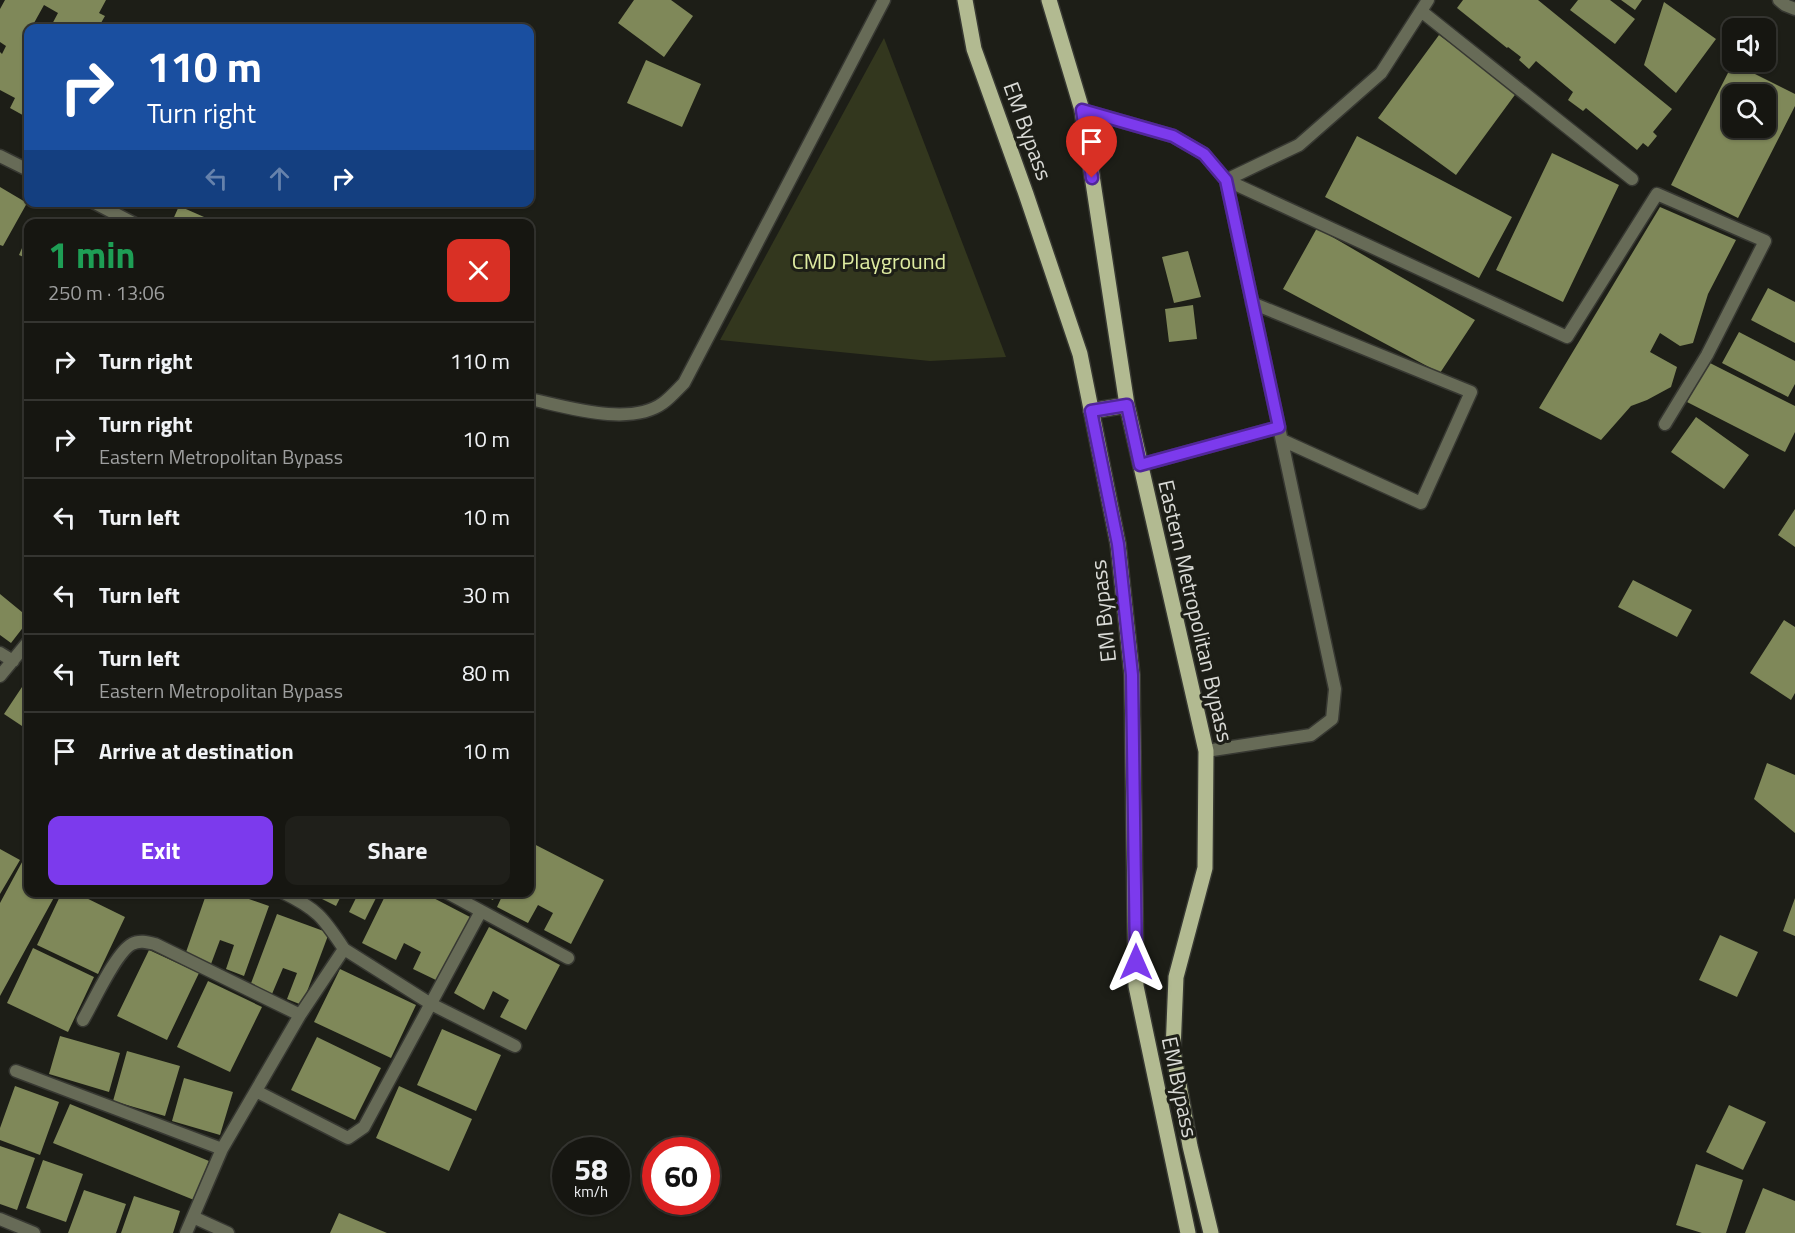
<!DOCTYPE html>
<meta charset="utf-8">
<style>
:root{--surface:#161611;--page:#1f1f1a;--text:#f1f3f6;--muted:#9e9f9f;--line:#353531;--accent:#7c3aed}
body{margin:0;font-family:"Titillium Web",sans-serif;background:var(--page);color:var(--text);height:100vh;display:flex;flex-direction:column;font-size:22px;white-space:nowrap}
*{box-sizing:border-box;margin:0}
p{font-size:20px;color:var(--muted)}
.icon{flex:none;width:33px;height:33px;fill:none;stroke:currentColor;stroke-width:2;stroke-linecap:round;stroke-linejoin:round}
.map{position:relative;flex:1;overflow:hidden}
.drawer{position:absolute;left:24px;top:219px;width:510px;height:678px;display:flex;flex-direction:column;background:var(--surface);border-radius:12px;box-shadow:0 2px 4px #0004,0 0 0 2px var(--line)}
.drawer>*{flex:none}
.hud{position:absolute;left:24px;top:24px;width:510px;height:183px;border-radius:12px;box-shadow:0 2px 4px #0004,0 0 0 2px var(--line);background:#1a4fa0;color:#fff;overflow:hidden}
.tools{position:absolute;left:1722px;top:18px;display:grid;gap:12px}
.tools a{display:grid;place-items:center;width:54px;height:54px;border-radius:12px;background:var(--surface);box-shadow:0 2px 4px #0004,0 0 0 2px var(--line);font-size:30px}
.speed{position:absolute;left:552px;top:1137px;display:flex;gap:12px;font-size:30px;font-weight:700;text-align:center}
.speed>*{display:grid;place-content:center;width:78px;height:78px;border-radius:50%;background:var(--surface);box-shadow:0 2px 4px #0004,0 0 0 2px var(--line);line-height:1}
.speed small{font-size:15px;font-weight:400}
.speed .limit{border:9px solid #d22;background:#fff;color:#111}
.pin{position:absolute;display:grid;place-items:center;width:51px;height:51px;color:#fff;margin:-62px -26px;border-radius:50% 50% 50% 0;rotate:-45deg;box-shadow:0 0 6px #0007}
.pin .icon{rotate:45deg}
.me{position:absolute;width:66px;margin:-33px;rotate:0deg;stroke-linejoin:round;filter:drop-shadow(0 0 4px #0008)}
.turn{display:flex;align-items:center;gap:21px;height:126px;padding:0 24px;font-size:27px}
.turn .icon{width:78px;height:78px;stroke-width:2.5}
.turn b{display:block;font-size:42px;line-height:51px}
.lanes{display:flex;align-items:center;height:57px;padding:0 24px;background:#0003;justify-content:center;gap:30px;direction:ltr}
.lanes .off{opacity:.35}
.round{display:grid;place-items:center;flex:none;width:63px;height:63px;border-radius:12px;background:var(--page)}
.headline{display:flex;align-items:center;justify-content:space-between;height:102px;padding:0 24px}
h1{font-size:36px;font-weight:700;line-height:45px;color:#1e9e55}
.button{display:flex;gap:12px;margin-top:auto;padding:12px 24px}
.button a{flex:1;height:69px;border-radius:12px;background:var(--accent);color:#fff;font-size:24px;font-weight:700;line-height:69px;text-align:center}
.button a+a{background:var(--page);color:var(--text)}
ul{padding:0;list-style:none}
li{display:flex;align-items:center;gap:18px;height:78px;padding:0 24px;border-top:2px solid var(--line)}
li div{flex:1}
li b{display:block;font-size:22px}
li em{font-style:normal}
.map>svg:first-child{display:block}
.green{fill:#33371e}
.building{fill:#7f8859;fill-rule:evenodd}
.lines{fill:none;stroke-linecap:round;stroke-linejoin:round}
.minor-casing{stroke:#373832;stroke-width:15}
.primary-casing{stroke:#373832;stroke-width:18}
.minor{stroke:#676b57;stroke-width:12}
.primary{stroke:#b2ba91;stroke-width:15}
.route-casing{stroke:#51269a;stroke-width:15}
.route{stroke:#7c3aed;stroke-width:10}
.labels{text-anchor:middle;stroke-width:6;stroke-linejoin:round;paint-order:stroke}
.street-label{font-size:22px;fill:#d9dad6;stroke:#1d1e17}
.park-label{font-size:22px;fill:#dfeca2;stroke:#1d1e17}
</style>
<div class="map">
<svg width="1795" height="1233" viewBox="0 0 1795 1233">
<rect width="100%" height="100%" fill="#1d1e17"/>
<path class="green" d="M884 38 1006 357 930 361 720 340Z"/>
<path class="building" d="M5 0H106L99 13 105 16 98 28H50L58 13 44 5 34 23 44 28H28V118L10 108 15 98 0 90V52L2 54 6 46 0 42V9Z
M634 0H671L693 16 664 57 618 23Z
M1463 0H1538L1672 109 1653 132 1657 136 1648 147 1643 143 1637 150 1586 108 1583 111 1568 100 1573 92 1536 61 1529 69 1519 60 1521 57 1508 47 1507 48 1457 8Z
M1578 0H1610L1635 19 1615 44 1570 10Z
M1621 0H1642L1635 10Z
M1664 2 1716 39 1676 93 1644 65Z
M1439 35 1517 92 1456 175 1378 118Z
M646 60 701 84 682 127 627 103Z
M1733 63 1795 94V106L1738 218 1671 185ZM1732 94H1766V128H1732Z
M1357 136 1512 217 1479 278 1325 197Z
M1552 153 1619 185 1563 302 1496 270Z
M0 187 27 203 3 246 0 245Z
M179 206 220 224H171Z
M1660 207 1736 240 1708 294 1693 343 1680 346 1660 333 1650 352 1677 367 1671 387 1647 400 1631 406 1601 440 1539 408Z
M1317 228 1475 320 1440 373 1283 289Z
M28 234V259L19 255Z
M1188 251 1201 297 1174 303 1162 257Z
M1768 288 1795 302V343L1751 320Z
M1193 305 1197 339 1169 342 1165 309Z
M1739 332 1795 361V384L1788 397 1722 363Z
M1708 362 1795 406V432L1785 452 1687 402Z
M1696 417 1749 455 1724 489 1671 452Z
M1795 509V547L1778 535Z
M1633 580 1692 610 1677 637 1618 607Z
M0 594 28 617V621L11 643 0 635Z
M1784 620 1795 627V693L1791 700 1750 673Z
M28 678V730L4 714Z
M1767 763 1795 775V833L1754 799Z
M530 842 604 880 571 944 544 930 553 913 538 905 528 923 497 907 504 892H530Z
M0 849 20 860 0 894Z
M28 851V892H57L0 996V903Z
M62 892H74L125 917 98 974 37 945Z
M207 892H229L269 906 244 976 226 969 234 945 220 940 211 964 185 955Z
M318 892H343L336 906 316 896Z
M359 892H379L365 920 349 912Z
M387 892H422L470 917 438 981 413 969 421 952 404 943 396 960 362 943Z
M477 892H496L493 900Z
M1795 898V936L1783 931Z
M277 914 329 933 302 1005 287 999 297 973 283 968 272 994 250 986Z
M489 927 560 965 526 1030 500 1017 509 1000 493 991 484 1010 454 993Z
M1720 935 1758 952 1737 997 1699 980Z
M33 948 94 977 68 1032 7 1003Z
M149 950 199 973 167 1040 117 1016Z
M340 969 416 1005 391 1058 314 1022Z
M208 981 262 1007 230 1072 177 1047Z
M442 1029 501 1055 476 1111 417 1085Z
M60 1036 120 1053 109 1092 49 1074Z
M317 1037 381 1068 355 1120 291 1090Z
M127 1051 180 1066 165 1116 113 1101Z
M184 1078 233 1092 220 1135 172 1121Z
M15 1086 59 1102 40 1155 0 1140V1128Z
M399 1086 472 1119 449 1171 376 1138Z
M70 1104 209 1161 194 1200 53 1143Z
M1729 1105 1766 1122 1743 1170 1706 1152Z
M0 1146 35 1158 17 1210 0 1204Z
M43 1160 83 1174 66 1222 26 1208Z
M1696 1164 1743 1180 1726 1233H1702L1676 1225Z
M1763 1188 1795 1201V1233H1745Z
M84 1190 126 1204 116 1233H68Z
M134 1196 180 1211 173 1233H121Z
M339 1213 387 1233H330Z"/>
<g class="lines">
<defs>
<path id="minor" d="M1779 0 1785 5 1795 9
M1421 11 1632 179
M1082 110 1173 136 1204 154 1226 180 1335 689 1332 719 1311 735 1206 751
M0 156 28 170
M1226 180 1567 337 1657 194 1765 241 1707 355 1665 424
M1226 180 1299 145 1381 73 1428 0
M93 202 135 224
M1252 303 1471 392 1421 503 1282 440
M530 399C567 407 630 427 663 403 670 398 677 390 684 383L884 0
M1140 465 1279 427
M0 653 13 661
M0 676 28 642
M282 892C317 909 323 917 344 949
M446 892 568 958
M83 1020C93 1003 116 952 132 944 139 940 147 942 155 944L300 1015
M16 1071 222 1149
M256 1091 348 1138 364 1127 481 911
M193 1217 228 1233
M0 1219 34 1233
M186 1233 222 1149 300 1015 344 949 431 1004 515 1046"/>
<path id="primary" d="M965 0 974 49 1026 194 1080 354 1118 544 1132 675 1136 986 1188 1233
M1049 0 1082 110 1127 405 1206 751 1205 868 1176 977 1173 1051 1190 1146 1211 1233
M1091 411 1127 405"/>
</defs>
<use href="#minor" class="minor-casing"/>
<use href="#primary" class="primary-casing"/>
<use href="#minor" class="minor"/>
<use href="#primary" class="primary"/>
</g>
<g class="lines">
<defs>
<path id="route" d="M1092 178 1082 110 1173 136 1204 154 1226 180 1279 427 1140 465 1127 405 1091 411 1118 544 1132 675 1136 962"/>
</defs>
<use href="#route" class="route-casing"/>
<use href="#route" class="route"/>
</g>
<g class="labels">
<g class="street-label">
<text transform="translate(1028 131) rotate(70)" y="8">EM Bypass</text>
<text transform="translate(1103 611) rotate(-96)" y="8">EM Bypass</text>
<text transform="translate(1196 611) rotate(77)" y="8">Eastern Metropolitan Bypass</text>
<text transform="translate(1180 1087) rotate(78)" y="8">EM Bypass</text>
</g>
<g class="park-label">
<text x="869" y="269">CMD Playground</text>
</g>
</g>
</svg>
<div class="tools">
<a><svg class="icon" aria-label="sound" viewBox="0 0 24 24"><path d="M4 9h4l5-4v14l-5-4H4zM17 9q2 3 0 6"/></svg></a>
<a><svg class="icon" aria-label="search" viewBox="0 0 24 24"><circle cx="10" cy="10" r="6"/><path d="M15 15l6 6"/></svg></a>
</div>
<div class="speed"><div>58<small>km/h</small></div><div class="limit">60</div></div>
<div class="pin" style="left:1092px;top:178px;background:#d93025"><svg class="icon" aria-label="arrive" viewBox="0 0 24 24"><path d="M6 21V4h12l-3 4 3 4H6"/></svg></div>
<svg class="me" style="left:1136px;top:962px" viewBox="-20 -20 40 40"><path d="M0-17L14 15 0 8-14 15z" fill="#7c3aed" stroke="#fff" stroke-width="4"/></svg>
<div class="hud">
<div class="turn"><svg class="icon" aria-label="right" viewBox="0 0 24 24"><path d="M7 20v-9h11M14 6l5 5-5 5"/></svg><div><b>110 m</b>Turn right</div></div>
<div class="lanes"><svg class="icon off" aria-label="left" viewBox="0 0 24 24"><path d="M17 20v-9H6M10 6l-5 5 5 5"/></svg><svg class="icon off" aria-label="ahead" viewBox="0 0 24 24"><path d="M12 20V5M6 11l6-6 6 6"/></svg><svg class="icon" aria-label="right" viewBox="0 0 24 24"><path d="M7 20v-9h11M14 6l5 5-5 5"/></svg></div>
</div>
<section class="drawer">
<div class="headline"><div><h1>1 min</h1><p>250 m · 13:06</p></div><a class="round" style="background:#d93025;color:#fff"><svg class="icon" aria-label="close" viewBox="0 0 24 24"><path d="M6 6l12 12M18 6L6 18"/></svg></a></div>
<ul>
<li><svg class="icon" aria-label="right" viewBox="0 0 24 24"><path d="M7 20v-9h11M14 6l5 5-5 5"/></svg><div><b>Turn right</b></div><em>110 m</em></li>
<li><svg class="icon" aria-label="right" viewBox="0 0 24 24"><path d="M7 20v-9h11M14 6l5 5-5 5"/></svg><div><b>Turn right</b><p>Eastern Metropolitan Bypass</p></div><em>10 m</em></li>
<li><svg class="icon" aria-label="left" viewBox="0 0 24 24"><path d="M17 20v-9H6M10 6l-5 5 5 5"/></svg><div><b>Turn left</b></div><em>10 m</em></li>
<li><svg class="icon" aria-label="left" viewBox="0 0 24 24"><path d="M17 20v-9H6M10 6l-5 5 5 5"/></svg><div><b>Turn left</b></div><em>30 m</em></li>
<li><svg class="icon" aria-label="left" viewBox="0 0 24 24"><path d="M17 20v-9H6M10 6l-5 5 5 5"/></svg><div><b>Turn left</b><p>Eastern Metropolitan Bypass</p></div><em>80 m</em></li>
<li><svg class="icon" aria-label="arrive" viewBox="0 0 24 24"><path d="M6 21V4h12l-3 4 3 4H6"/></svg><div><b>Arrive at destination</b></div><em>10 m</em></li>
</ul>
<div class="button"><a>Exit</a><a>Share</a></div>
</section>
</div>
